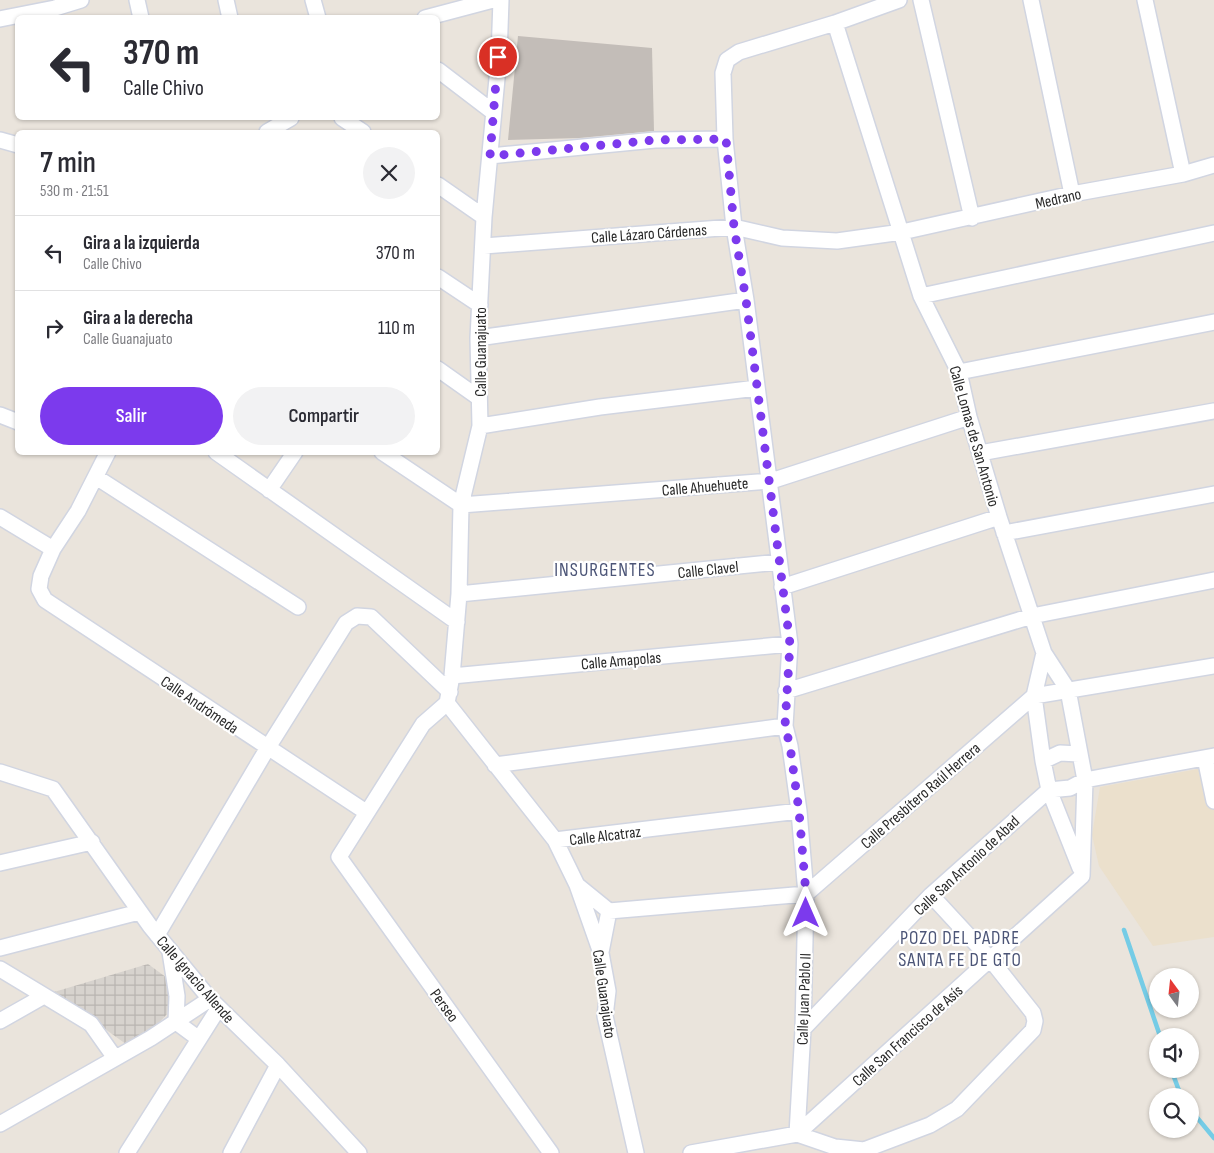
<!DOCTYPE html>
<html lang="es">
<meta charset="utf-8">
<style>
:root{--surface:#fff;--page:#f2f2f3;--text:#2b2b33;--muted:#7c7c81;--line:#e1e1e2;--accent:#7c3aed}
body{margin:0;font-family:"Sofia Sans Condensed",sans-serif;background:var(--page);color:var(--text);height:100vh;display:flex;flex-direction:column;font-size:19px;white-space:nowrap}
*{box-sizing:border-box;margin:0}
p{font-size:16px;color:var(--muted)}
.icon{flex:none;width:28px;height:28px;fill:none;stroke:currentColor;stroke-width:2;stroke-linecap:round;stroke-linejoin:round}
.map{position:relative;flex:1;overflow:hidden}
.panel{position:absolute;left:15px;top:130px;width:425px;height:325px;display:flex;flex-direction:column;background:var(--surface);border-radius:8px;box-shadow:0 1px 4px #0004}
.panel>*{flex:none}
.guide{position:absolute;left:15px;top:15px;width:425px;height:105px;border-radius:8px;box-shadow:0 1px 4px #0004;background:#fff;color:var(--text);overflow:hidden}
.needle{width:32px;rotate:345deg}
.tools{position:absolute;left:1149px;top:968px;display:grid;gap:10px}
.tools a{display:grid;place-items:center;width:50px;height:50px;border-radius:50%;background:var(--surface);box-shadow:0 1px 4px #0004;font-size:25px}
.pin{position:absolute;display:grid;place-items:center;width:42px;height:42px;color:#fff;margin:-21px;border:2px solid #fff;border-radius:50%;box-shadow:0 1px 5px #0007}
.me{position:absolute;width:55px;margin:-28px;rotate:0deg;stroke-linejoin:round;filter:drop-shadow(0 0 4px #0008)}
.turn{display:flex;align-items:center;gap:18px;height:105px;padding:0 25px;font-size:22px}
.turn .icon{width:65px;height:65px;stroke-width:2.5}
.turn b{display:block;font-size:35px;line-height:42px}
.round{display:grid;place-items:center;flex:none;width:52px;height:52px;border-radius:26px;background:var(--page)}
.overview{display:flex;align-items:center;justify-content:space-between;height:85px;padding:0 25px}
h1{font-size:30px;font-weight:600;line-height:38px}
.action{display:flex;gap:10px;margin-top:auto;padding:10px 25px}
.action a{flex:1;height:58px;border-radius:30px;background:var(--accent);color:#fff;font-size:20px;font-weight:600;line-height:58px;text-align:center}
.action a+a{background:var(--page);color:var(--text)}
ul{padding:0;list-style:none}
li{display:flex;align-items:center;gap:15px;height:75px;padding:0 25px;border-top:1px solid var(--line)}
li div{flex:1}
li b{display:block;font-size:19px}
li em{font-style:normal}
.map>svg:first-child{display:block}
.education{fill:#ebe0cc}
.plaza{fill:url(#plaza-grid)}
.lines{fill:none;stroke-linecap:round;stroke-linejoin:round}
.stream{stroke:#75cce6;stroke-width:4.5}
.building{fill:#c3bdb8}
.minor-casing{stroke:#d1d5e1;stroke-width:18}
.minor{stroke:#fff;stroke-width:15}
.route{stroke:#7c3aed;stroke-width:9;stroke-dasharray:0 16.2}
.labels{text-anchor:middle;stroke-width:4.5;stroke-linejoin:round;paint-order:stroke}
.street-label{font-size:16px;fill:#292929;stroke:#fff}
.quarter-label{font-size:19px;letter-spacing:1px;fill:#4c5577;stroke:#fff}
</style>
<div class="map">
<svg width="1214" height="1153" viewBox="0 0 1214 1153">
<defs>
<pattern id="plaza-grid" width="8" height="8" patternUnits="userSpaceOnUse" patternTransform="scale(1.25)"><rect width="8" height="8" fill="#d7d3ce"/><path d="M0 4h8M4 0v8" fill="none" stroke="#b9b5b1"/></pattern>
</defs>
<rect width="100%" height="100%" fill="#eae4dc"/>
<path class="education" d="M1214 766V937L1153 946 1099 866 1092 835 1100 787Z"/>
<path class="plaza" d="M148 964 170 980 167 1014 146 1037 130 1047 54 992Z"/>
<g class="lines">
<path class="stream" d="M1124 930 1160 1036
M1171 1069 1181 1096
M1190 1109 1214 1138"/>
</g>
<path class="building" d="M518 36 652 48 654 131 579 138 508 140Z"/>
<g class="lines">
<defs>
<path id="minor" d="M137 0 141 18
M226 0 230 18
M313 0 318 18
M921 0 972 218
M1031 0 1072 194
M1145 0 1183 174
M425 18 493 0
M0 19 55 8 81 0
M835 23 921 296 959 372 969 417 999 517 1044 653 1068 690 1085 780 1082 876
M438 70 493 112
M342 118 363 132
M267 132 291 118
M0 140 18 145
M490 156 655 140 725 139
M438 185 484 217
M484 246 734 227 782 238 837 241 902 232 1072 194 1183 174 1214 165
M438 277 480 305
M921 296 1214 233
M478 338 746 300
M438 369 479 398
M959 372 1214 322
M0 415 18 422
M480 426 600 407 757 388
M108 452 78 511 53 549 41 576 39 589 45 600 366 812
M216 452 457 622
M382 452 461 505 771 481 969 417
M980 453 1214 411
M96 477 298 607
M269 490 295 452
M0 517 53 549
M1004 533 1214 494
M782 587 999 517
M459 594 779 562
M1044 653 1034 696 1043 761 1049 790 1080 868
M452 676 790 644
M786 691 1032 616 1214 580
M447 703 452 676 459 594 461 505 480 426 478 338 484 217 499 57 501 0
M447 703 423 724 339 857 551 1153
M447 703 555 840 577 885 601 953 608 991 605 1016 636 1153
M1205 758 1214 801
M1043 761 1060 753 1079 754
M495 765 785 726
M0 772 53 789 150 926 210 999 278 1065 359 1153
M555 840 799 811
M0 863 92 842
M577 885 609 911 806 894 1034 696 1214 666
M157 935 267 749 346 623 357 616 371 617 450 692
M0 948 139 912
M170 952 177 996 176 1022 199 1039
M601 952 609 911
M0 969 91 1024 115 1058
M0 1021 44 996
M803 1029 931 895 1049 790 1070 788 1085 780 1214 756
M0 1124 151 1038 210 999
M797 1134 803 1029 806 894 799 811 790 746 785 726 790 644 746 300 734 227 725 139 723 73 727 60 739 52 835 23 899 0
M797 1134 1082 876
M127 1153 218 1009
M231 1153 278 1065
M691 1153 797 1134 835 1147 864 1150 930 1125 957 1109 1033 1030 1035 1021 1033 1013 991 960 931 895"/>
</defs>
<use href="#minor" class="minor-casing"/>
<use href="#minor" class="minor"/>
</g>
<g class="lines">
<path class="route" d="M498 57 490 156 655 140 726 139 734 227 746 300 790 644 785 726 790 746 799 811 806 894V913"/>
</g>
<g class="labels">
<g class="street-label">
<text transform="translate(1058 198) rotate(-13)" y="6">Medrano</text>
<text transform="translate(649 233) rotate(-4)" y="6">Calle Lázaro Cárdenas</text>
<text transform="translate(480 352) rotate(-90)" y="6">Calle Guanajuato</text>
<text transform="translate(975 436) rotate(74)" y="6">Calle Lomas de San Antonio</text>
<text transform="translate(705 486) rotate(-5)" y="6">Calle Ahuehuete</text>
<text transform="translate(708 569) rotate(-6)" y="6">Calle Clavel</text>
<text transform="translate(621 660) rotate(-5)" y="6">Calle Amapolas</text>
<text transform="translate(200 704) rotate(34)" y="6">Calle Andrómeda</text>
<text transform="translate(920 795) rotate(-41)" y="6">Calle Presbítero Raúl Herrera</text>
<text transform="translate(605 835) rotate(-7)" y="6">Calle Alcatraz</text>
<text transform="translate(966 865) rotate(-43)" y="6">Calle San Antonio de Abad</text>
<text transform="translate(196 979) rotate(49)" y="6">Calle Ignacio Allende</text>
<text transform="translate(605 994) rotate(82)" y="6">Calle Guanajuato</text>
<text transform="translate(803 999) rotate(-88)" y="6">Calle Juan Pablo II</text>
<text transform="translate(445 1005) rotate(54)" y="6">Perseo</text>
<text transform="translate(907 1035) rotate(-42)" y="6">Calle San Francisco de Asís</text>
</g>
<g class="quarter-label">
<text x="605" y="576">INSURGENTES</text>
<text x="960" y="944">POZO DEL PADRE<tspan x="960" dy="22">SANTA FE DE GTO</tspan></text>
</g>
</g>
</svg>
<div class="tools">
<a><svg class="needle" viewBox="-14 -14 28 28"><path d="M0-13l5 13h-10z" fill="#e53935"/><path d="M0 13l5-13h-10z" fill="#7c7c81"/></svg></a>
<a><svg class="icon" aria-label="sound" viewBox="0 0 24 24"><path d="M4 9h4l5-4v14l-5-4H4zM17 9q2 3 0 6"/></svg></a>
<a><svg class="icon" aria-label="search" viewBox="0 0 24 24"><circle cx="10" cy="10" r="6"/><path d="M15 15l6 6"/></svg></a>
</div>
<div class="pin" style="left:498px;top:57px;background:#d93025"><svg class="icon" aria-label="arrive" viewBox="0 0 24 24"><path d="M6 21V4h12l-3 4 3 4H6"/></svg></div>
<svg class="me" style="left:806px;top:913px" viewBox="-20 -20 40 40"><path d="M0-17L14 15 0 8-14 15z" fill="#7c3aed" stroke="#fff" stroke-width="4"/></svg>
<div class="guide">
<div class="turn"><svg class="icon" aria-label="left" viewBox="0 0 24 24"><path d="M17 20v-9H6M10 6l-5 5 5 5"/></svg><div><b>370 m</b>Calle Chivo</div></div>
</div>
<section class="panel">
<div class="overview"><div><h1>7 min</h1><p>530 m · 21:51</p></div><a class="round"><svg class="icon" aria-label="close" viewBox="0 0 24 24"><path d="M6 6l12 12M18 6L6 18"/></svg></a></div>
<ul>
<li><svg class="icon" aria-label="left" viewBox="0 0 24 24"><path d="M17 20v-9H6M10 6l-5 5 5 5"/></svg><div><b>Gira a la izquierda</b><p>Calle Chivo</p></div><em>370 m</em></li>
<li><svg class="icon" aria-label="right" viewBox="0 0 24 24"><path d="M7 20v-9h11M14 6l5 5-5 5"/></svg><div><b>Gira a la derecha</b><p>Calle Guanajuato</p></div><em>110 m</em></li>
</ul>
<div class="action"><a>Salir</a><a>Compartir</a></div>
</section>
</div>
